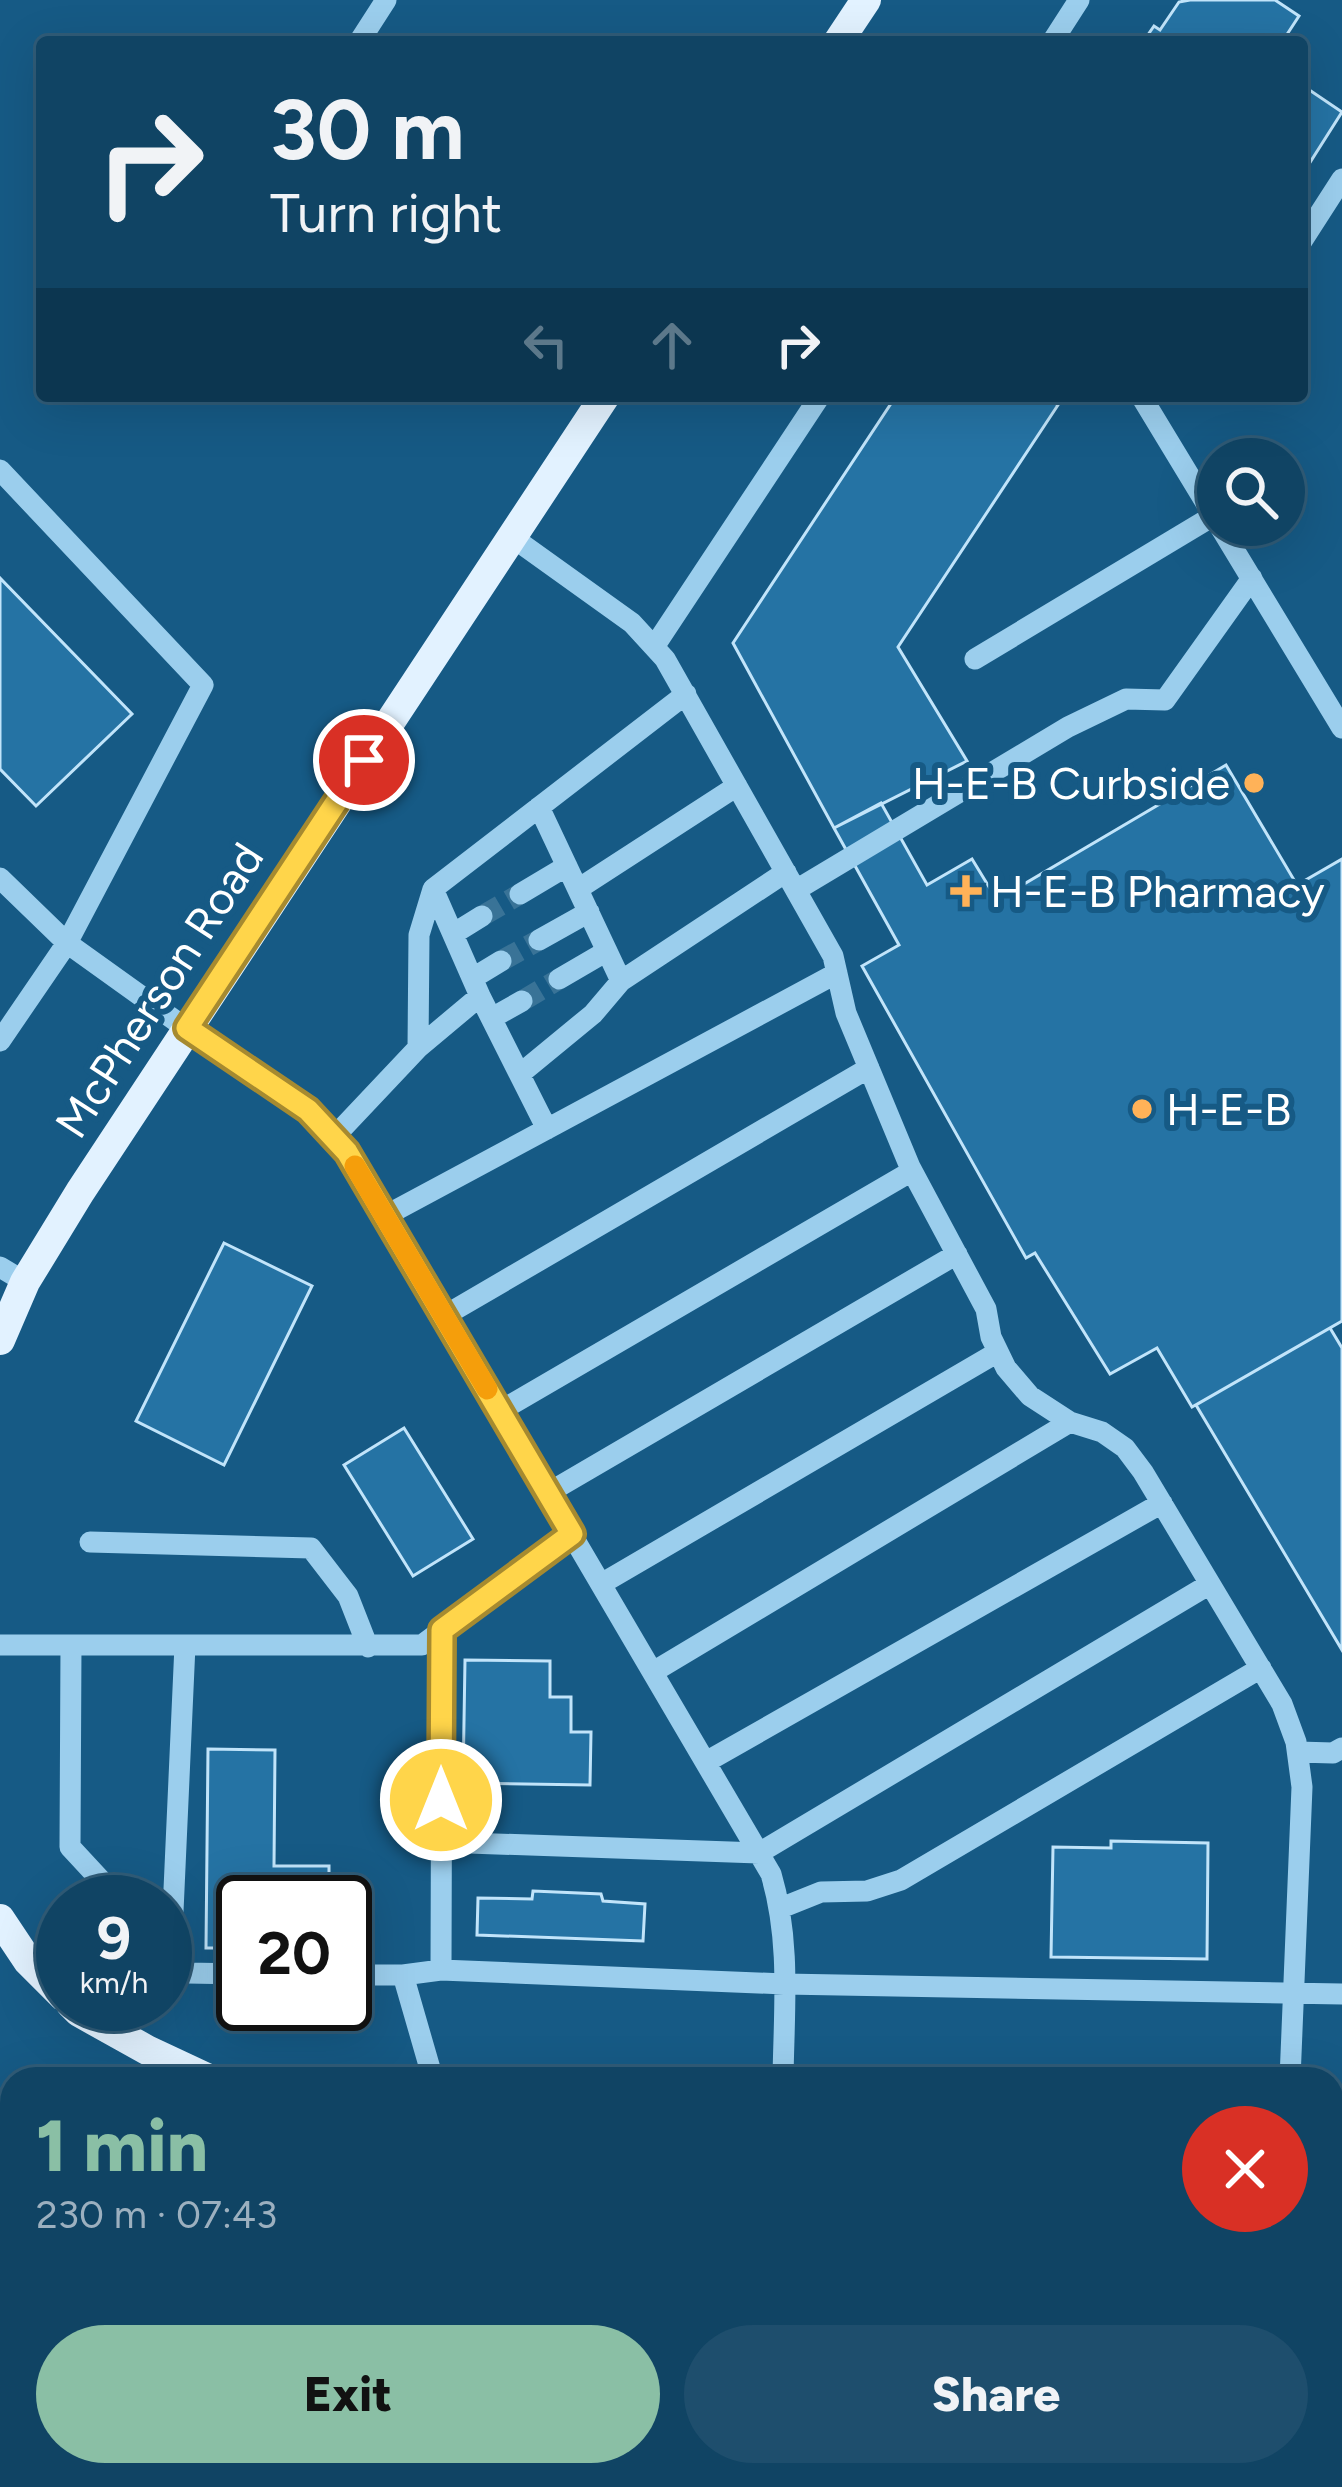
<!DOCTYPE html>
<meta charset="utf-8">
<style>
:root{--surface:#104464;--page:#1e4e6d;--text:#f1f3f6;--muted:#9cb0bf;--line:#305c78;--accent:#8abfa5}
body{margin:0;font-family:Figtree,sans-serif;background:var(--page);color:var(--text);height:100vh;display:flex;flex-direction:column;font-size:45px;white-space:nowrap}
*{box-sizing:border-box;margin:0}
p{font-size:39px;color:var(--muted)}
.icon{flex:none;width:66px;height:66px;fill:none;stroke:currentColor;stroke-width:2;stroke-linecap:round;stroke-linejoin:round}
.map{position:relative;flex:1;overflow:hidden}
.panel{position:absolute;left:0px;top:2067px;width:1344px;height:420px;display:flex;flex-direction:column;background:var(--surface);border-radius:36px 36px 0 0;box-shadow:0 12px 48px #0002,0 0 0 3px var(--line)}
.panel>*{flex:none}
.top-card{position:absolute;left:36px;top:36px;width:1272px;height:366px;border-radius:12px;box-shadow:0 12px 48px #0002,0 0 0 3px var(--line);background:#104464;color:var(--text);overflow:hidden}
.tools{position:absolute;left:1197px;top:438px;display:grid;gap:24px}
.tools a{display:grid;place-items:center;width:108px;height:108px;border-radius:50%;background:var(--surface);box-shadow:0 12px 48px #0002,0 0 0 3px var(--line);font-size:60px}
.speed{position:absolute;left:36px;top:1875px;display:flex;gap:24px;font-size:60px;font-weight:700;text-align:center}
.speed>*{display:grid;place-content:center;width:156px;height:156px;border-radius:50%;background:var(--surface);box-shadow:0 12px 48px #0002,0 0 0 3px var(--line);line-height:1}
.speed small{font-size:30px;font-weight:400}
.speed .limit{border:6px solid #111;border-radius:18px;background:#fff;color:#111}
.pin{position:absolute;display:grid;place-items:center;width:102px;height:102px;color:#fff;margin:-51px;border:6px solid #fff;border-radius:50%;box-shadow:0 3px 12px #0007}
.me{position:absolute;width:132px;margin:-66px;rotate:0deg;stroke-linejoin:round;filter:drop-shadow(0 0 9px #0008)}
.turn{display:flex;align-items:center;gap:42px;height:252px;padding:0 36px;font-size:54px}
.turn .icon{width:156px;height:156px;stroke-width:2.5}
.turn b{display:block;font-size:84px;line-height:102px}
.lanes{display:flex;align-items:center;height:114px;padding:0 36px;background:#0003;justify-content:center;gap:60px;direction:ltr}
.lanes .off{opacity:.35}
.round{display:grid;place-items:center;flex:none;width:126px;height:126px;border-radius:63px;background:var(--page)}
.head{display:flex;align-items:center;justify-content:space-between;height:204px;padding:0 36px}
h1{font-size:72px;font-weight:800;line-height:90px;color:var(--accent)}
.primary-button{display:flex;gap:24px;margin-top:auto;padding:24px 36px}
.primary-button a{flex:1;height:138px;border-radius:72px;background:var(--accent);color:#111;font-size:48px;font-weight:800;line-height:138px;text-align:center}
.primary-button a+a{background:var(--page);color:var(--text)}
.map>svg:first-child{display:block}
.building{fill:#2573a4;stroke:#c1e4fa;stroke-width:3}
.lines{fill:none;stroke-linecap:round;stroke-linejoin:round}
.minor-tunnel{stroke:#397397;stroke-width:21;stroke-dasharray:21 10;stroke-linecap:butt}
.minor{stroke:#9bceed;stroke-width:21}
.major{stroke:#e2f2ff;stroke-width:30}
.route-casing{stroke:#a68a30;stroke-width:30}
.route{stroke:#ffd54a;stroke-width:21}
.slow{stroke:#f59e0b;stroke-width:21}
.poi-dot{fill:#ffb258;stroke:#165a85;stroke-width:4.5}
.labels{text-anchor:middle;stroke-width:12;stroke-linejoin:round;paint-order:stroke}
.poi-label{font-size:45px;fill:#fff;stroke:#165a85;text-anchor:start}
.street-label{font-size:45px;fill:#fff;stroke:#165a85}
</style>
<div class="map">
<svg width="1342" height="2487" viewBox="0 0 1342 2487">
<rect width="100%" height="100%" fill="#165a85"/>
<path class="building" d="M1190 0H1275L1299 16 1282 42H1143L1154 26 1160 30 1179 2Z
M1302 85 1342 112 1302 175Z
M896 396H1044L1058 405 898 647 967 761 834 828 733 643Z
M0 578 132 714 36 806 0 769Z
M1226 765 1297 885 1342 859V1321L1192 1407 1157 1348 1110 1374 1035 1253 1026 1258 862 966 899 945 834 828 881 803 927 885 972 859 997 900Z
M224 1243 312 1286 224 1465 136 1421Z
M1330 1328 1342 1348V1650L1196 1405Z
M404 1428 473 1539 413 1576 344 1465Z
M465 1660 550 1661V1697H571V1732H591L590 1785 463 1783Z
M208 1749 275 1750 274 1866H329V1902H243V1948H206Z
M1111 1841 1208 1843 1207 1959 1051 1957 1053 1847 1111 1848Z
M533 1891 601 1894 603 1901 645 1904 643 1941 477 1935 478 1898 532 1899Z
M305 2475H386V2487H305Z"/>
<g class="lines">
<path class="minor-tunnel" d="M482 916 520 894
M501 961 539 940
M522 1001 559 979
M165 2480 210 2484"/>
<path class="minor" d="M359 42 386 0
M1052 42 1079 0
M1302 241 1342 179
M1141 396 1218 523
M0 470 203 685 67 943 0 1041
M1219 525 1342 728
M512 537 632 623 665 659 833 956 846 1013 910 1167 986 1309 991 1337 1006 1368 1030 1396 1070 1422 1102 1432 1125 1448 1143 1472 1282 1704 1296 1742 1302 1787 1290 2079
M654 647 820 396
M975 659 1213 516
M539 807 621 981
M0 878 67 943 187 1029 308 1110 347 1152 771 1874C791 1941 784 2009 783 2079
M578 889 737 786
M796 890 1068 727 1126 699 1165 700 1252 578
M520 894 567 866
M453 934 482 916
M539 940 589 912
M473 978 501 961
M559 979 607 951
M480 996 433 889 686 694
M492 1018 522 1001
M418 1048 419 935 433 889
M520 1074 593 1014 621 981 786 872
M334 1137 418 1048 480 996 547 1129
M385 1216 837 973
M0 1267 25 1282
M444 1316 869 1068
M500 1411 912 1171
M548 1493 957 1254
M90 1542 311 1548 348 1596 368 1647
M601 1584 998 1352
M442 1630 441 1970 784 1984 1342 1994
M0 1645H422L572 1534
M71 1645 70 1847 121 1902
M653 1672 1070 1422
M1298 1752 1333 1753 1342 1748
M706 1762 1162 1503
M441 1842 759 1853 1210 1584
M781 1908 821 1892 867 1891 901 1880 1261 1668
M165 1950 187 1973 243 1974
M171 1956 185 1645
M345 1975H403
M433 2079 403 1975 441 1970
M1332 2312H1342
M433 2475 434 2487
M469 2475V2487
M573 2475V2487
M132 2479 165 2480
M210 2484 241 2486
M686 2487 692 2475
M777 2487 778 2475
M881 2487V2475"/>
<path class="major" d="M838 42 866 0
M0 1340 25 1282 80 1192 605 396
M0 1919 28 1961 63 1996
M71 2004 79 2012 147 2050 209 2079
M0 2121H12
M1332 2152H1342
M0 2351 12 2326"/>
</g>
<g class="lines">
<defs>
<path id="route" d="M364 760 187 1028 308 1110 347 1152 572 1534 442 1630 441 1800"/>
</defs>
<use href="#route" class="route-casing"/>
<use href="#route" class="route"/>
<path class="slow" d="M355 1166 487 1389"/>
</g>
<g class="poi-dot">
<circle cx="1254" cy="783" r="12"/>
<path d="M960 873h12v12h12v12h-12v12h-12v-12h-12v-12h12z"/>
<circle cx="1142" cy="1109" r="12"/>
</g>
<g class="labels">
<g class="poi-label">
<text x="1230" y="799" text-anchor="end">H-E-B Curbside</text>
<text x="990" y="907">H-E-B Pharmacy</text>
<text x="1166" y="1125">H-E-B</text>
</g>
<g class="street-label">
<text transform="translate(159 990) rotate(-57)" y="16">McPherson Road</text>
</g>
</g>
</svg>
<div class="tools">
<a><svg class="icon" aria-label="search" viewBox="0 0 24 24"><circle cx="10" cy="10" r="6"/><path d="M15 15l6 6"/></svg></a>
</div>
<div class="speed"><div>9<small>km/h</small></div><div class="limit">20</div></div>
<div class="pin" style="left:364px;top:760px;background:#d93025"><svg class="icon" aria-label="arrive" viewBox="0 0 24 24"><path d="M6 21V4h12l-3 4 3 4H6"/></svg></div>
<svg class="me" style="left:441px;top:1800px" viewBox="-20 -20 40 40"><circle r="17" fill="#ffd54a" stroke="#fff" stroke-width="3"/><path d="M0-11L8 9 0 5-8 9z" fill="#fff"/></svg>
<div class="top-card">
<div class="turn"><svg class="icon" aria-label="right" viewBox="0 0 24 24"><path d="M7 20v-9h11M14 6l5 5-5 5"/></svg><div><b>30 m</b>Turn right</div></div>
<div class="lanes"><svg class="icon off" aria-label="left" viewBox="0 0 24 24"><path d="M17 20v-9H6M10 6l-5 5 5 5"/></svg><svg class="icon off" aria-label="ahead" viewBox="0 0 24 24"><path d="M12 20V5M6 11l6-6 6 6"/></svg><svg class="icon" aria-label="right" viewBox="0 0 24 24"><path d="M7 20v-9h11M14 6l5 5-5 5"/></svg></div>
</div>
<section class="panel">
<div class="head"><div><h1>1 min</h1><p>230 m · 07:43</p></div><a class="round" style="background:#d93025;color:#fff"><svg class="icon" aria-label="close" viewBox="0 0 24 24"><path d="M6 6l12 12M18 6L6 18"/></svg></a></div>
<div class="primary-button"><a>Exit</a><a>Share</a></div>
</section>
</div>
